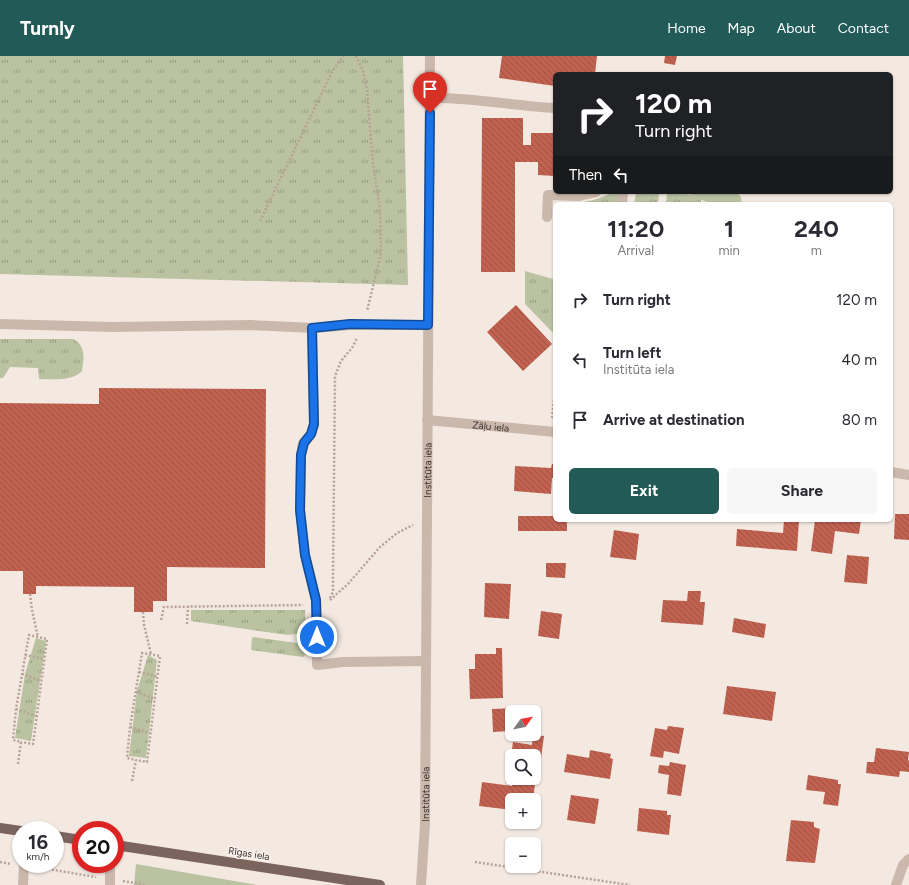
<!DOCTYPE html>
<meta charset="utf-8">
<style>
:root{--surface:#fff;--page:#f7f7f7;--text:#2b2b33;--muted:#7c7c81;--accent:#225a58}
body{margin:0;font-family:Figtree,sans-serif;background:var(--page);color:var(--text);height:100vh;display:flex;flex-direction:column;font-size:15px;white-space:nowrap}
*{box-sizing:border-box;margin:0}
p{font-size:13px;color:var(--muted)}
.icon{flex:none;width:22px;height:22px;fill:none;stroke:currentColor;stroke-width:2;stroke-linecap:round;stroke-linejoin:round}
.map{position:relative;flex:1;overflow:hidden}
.drawer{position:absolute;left:553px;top:146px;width:340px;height:320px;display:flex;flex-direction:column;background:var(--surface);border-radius:6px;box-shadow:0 1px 3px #0004}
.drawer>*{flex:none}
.guide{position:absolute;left:553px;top:16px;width:340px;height:122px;border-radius:6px;box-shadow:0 1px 3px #0004;background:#202124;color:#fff;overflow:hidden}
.needle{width:26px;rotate:57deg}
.controls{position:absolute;left:505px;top:649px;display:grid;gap:8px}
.controls a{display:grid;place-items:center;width:36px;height:36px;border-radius:6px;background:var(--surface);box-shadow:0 1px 3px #0004;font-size:20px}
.speed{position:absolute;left:12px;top:765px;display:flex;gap:8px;font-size:20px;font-weight:700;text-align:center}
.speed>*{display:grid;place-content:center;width:52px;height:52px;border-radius:50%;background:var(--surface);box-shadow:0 1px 3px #0004;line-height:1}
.speed small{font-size:10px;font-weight:400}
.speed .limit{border:6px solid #d22;background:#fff;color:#111}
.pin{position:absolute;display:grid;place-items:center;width:34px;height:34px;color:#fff;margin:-41px -17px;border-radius:50% 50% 50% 0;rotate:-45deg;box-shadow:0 0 4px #0007}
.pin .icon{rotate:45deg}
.me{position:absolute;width:44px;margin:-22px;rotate:0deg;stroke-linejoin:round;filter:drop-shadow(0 0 3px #0008)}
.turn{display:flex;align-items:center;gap:14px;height:84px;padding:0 16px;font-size:18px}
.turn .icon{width:52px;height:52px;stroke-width:2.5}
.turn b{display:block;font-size:28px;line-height:34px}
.then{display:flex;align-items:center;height:38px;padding:0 16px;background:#0003;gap:8px;font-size:15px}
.eta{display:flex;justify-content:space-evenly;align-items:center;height:68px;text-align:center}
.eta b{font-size:24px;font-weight:700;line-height:28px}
.primary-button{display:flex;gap:8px;margin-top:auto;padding:8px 16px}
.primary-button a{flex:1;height:46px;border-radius:6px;background:var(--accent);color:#fff;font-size:16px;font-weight:700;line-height:46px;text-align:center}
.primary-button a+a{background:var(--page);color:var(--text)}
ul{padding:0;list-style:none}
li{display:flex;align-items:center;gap:12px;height:60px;padding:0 16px}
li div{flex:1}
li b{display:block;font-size:15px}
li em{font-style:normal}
header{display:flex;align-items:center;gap:24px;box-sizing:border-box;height:56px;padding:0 20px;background:var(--accent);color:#fff}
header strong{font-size:19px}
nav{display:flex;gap:22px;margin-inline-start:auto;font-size:14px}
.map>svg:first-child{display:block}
.grass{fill:url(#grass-tufts)}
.park{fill:#bac2a1}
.building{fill:url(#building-back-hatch)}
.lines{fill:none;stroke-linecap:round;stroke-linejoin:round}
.path{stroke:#b7a297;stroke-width:2.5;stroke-dasharray:2 2;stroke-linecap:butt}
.minor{stroke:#cbb8ad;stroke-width:10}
.major{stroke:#7b645d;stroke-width:10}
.route-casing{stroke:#114b97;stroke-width:10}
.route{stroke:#1a73e8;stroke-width:7}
.labels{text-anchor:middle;stroke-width:3;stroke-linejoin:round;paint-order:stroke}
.street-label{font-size:10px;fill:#392f2b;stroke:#faf3ee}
</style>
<header>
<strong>Turnly</strong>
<nav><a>Home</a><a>Map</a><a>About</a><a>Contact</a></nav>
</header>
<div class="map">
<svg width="909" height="829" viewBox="0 0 909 829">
<defs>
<pattern id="grass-tufts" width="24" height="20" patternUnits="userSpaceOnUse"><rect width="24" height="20" fill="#bac2a1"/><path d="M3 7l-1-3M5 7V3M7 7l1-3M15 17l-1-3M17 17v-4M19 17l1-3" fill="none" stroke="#989e83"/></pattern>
<pattern id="building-back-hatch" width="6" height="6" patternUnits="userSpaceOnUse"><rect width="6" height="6" fill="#c16251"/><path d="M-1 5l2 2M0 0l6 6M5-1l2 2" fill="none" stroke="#9e5143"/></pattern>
</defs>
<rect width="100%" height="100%" fill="#f3e9e1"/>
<path class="grass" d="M0 0H403L408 229 0 218Z
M614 136H619L618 148H563C584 147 595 145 614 136Z
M636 136H659L658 148H634Z
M670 136C681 136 691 139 701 143V148L666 147 667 138Z
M555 206V279L525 248V215L553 223Z
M0 283H73C86 289 84 303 82 315 71 326 54 323 39 323L38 312 10 311 3 322H0Z
M191 554H305L306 575 303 577 287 579 191 565Z
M254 581 310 589 309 595 303 601 251 594 252 582Z
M36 582 46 585 31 685 15 682 25 618Z
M148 599 157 604 146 702 129 700 137 635Z"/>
<path class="park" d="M684 136H736L741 141 742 148H711Z
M136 808 257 829H134Z"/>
<path class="building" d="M502 0H597L595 18H555V30L499 22Z
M665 0H677L675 9 664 7Z
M482 62H523V89H531V77H555V120L538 119V106H515V216H481Z
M516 249 552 288 523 315 487 276Z
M99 332 266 333 265 512 167 511V545H153V556H134V531L36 530V538H23V515H0V347L99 348Z
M552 408H555V422H552L551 438 514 435 515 410 551 412Z
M895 458H909V484L894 483Z
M518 460H555V464H567V475H518Z
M784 464H799L797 495 736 490 737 473 783 477Z
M815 464H861L859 478 835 475 832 498 811 495Z
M614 474 639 478 636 504 610 501Z
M847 499 869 501 867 528 844 526Z
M546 507H566L565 522 546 521Z
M485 527 511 528 509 563 484 561Z
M688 535H701L700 546H705L703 569 661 566 663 544 687 545Z
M541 555 562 558 559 583 538 580Z
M734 562 766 568 764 582 732 576Z
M496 592H502L503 642 470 643 469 613H475V598H496Z
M727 630 776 636 772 665 723 658Z
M513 652 512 675 493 676 492 653Z
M668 670 684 672 679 698 664 695 663 702 650 700 655 672 667 674Z
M533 679 544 680 540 710 534 709V700H511L513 686 532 689Z
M876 692 909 696 908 704 909 705V716L900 715 899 721 866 717 867 706H874Z
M590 694 611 698 610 702 613 703 610 723 564 716 567 698 589 702Z
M670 706 686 709 681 740 667 738 669 719 658 717 659 709 669 710Z
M808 719 838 724V728H841L838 750 823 748 825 736 806 734Z
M512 725 535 728 533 744H512V754L479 750 482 726 512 730Z
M571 739 599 743 595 768 567 764Z
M639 752 667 755V759H671L669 779 637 775Z
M791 764 814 766V771L820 773 815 807 786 805Z"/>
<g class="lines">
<path class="path" d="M356 0 363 15 367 34 373 108 380 153 381 197 367 255
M260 165 332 16 343 0
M552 362 554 343H555
M30 538 32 554 38 581
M330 542 333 536V520L335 320 341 305 352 292 357 282
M330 544 348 528 380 491 397 477 413 469
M143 556 144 569 151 598
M161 564 164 551 303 549
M187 568 188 550
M25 599 44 603
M139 616 158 621
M22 618 41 625
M136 636 155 643
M16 653 36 660
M130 671 150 677
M18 708 21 686 13 684 16 653 29 579 47 583 33 688 21 686
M132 725 136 704 127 702 130 671 142 597 160 600 147 706 136 704
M0 806 11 808
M475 806 630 829
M36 811 96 821
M123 825 146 829"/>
<g class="minor">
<path d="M430 42C472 41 513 50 555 52"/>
<path d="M622 148 623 136"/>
<path d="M547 161 548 139 578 140 596 136"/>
<path d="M0 268 112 271 251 269 315 272 350 269H428"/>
<path d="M312 272 314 368 311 378 303 387 301 399 300 454 305 499 316 544 317 609 343 606 426 605"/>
<path id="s1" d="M427 364 555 376"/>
<path d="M891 416 909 419"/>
<path d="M23 829 24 808"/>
<path d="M110 829V808"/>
<path id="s2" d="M421 829 425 768 430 0"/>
<path d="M896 829 903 809 909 803"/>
</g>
<path class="major" d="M0 772 21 775
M55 780 81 784
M115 789 380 829"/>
</g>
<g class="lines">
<defs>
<path id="route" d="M317 581 316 544 305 499 300 454 301 399 304 387 311 378 314 368 312 272 350 268 428 269 430 57"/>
</defs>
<use href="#route" class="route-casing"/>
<use href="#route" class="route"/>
</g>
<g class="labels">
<g class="street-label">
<text dy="4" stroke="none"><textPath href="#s1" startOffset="64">Zāļu iela</textPath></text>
<text dy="4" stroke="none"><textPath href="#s2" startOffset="415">Institūta iela</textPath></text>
<text dy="4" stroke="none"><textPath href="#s2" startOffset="91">Institūta iela</textPath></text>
<text transform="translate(249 797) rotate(9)" y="4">Rīgas iela</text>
</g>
</g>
</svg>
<div class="controls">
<a><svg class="needle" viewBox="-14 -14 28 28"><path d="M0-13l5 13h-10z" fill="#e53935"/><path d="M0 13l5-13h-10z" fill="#7c7c81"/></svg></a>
<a><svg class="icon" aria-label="search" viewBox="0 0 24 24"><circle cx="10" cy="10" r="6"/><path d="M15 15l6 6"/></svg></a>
<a>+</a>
<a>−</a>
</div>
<div class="speed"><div>16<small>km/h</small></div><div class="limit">20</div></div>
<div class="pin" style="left:430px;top:57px;background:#d93025"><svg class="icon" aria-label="arrive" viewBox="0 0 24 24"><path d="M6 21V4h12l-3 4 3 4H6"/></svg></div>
<svg class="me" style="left:317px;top:581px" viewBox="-20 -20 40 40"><circle r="17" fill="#1a73e8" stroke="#fff" stroke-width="3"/><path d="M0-11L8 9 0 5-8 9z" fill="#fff"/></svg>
<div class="guide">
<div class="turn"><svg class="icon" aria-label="right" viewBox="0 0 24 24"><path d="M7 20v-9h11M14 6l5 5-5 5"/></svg><div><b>120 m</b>Turn right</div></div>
<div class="then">Then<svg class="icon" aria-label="left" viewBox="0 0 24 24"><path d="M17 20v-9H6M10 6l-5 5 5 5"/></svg></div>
</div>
<section class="drawer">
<div class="eta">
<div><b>11:20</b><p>Arrival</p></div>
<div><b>1</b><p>min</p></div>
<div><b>240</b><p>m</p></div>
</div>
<ul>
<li><svg class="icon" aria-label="right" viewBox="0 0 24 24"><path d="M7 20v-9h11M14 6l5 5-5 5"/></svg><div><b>Turn right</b></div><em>120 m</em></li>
<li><svg class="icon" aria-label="left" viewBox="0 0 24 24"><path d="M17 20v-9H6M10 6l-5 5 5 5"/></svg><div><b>Turn left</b><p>Institūta iela</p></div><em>40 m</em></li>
<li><svg class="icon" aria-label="arrive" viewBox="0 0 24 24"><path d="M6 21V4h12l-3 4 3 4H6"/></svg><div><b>Arrive at destination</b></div><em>80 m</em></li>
</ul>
<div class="primary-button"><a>Exit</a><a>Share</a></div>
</section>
</div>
